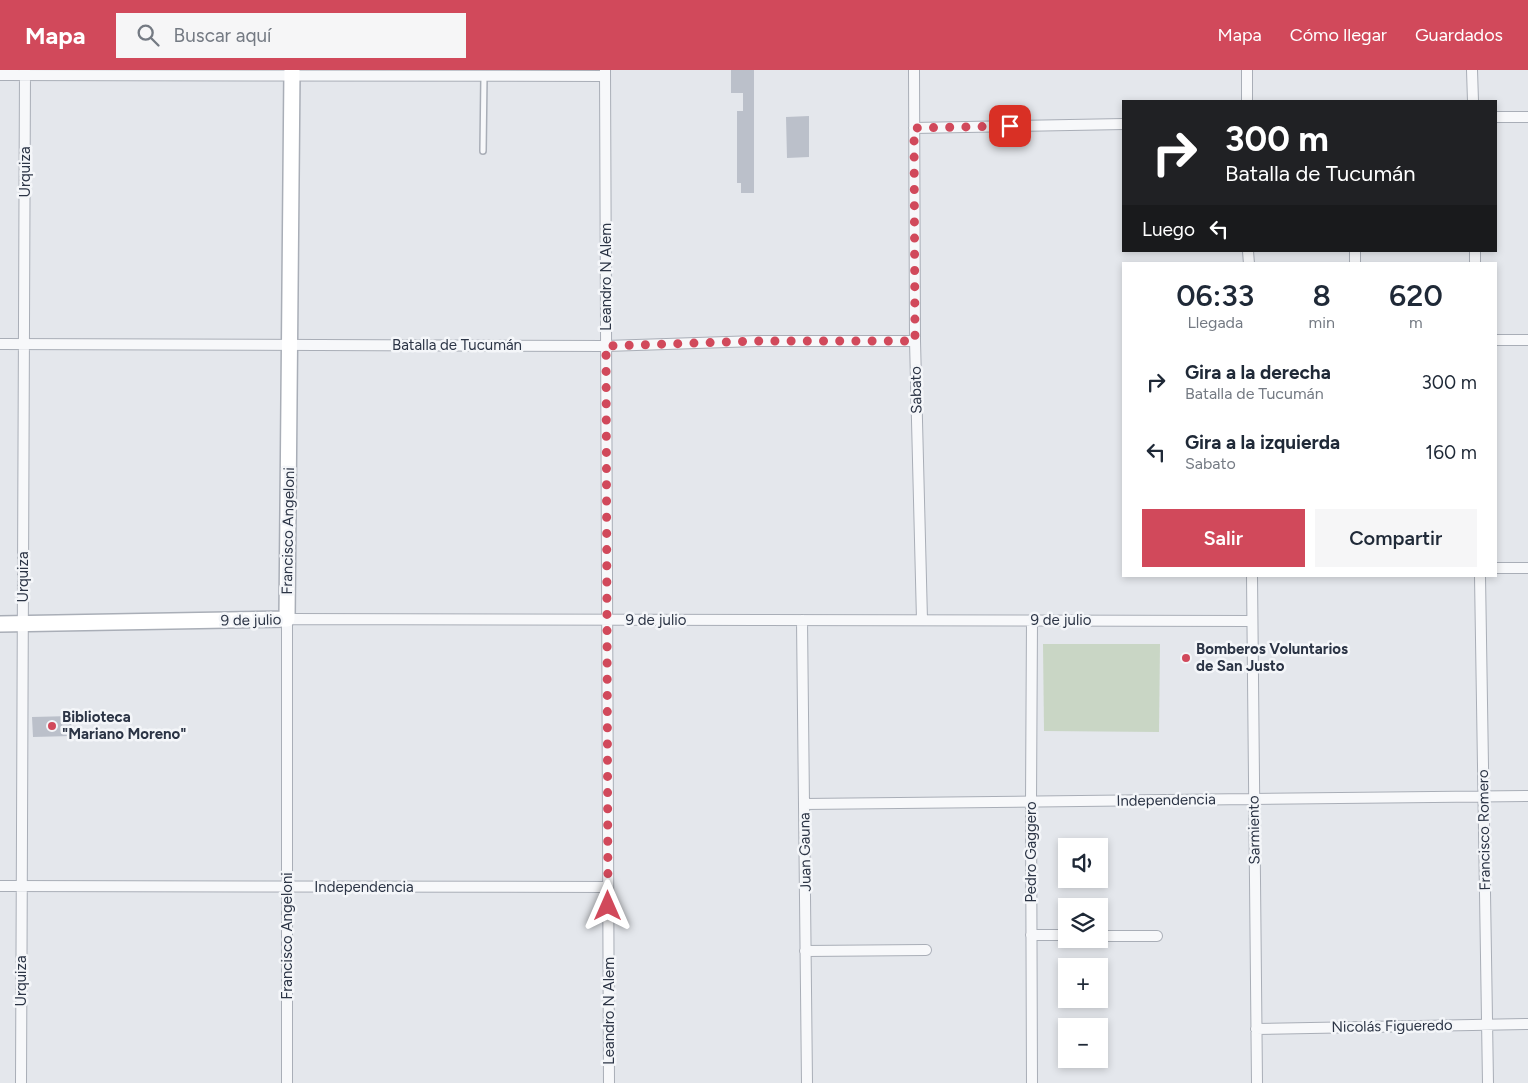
<!DOCTYPE html>
<html lang="es">
<meta charset="utf-8">
<style>
:root{--surface:#fff;--page:#f6f6f7;--text:#1f2937;--muted:#747a83;--accent:#d1495b}
body{margin:0;font-family:Figtree,sans-serif;background:var(--page);color:var(--text);height:100vh;display:flex;flex-direction:column;font-size:19px;white-space:nowrap}
*{box-sizing:border-box;margin:0}
p{font-size:16px;color:var(--muted)}
.icon{flex:none;width:28px;height:28px;fill:none;stroke:currentColor;stroke-width:2;stroke-linecap:round;stroke-linejoin:round}
.map{position:relative;flex:1;overflow:hidden}
.drawer{position:absolute;left:1122px;top:192px;width:375px;height:315px;display:flex;flex-direction:column;background:var(--surface);border-radius:0px;box-shadow:0 2px 8px #0003}
.drawer>*{flex:none}
.banner{position:absolute;left:1122px;top:30px;width:375px;height:152px;border-radius:0px;box-shadow:0 2px 8px #0003;background:#202124;color:#fff;overflow:hidden}
.buttons{position:absolute;left:1058px;top:768px;display:grid;gap:10px}
.buttons a{display:grid;place-items:center;width:50px;height:50px;border-radius:0px;background:var(--surface);box-shadow:0 2px 8px #0003;font-size:25px}
.pin{position:absolute;display:grid;place-items:center;width:42px;height:42px;color:#fff;margin:-21px;border-radius:10px;box-shadow:0 2px 8px #0006}
.me{position:absolute;width:55px;margin:-28px;rotate:0deg;stroke-linejoin:round;filter:drop-shadow(0 0 4px #0008)}
.turn{display:flex;align-items:center;gap:18px;height:105px;padding:0 20px;font-size:22px}
.turn .icon{width:65px;height:65px;stroke-width:2.5}
.turn b{display:block;font-size:35px;line-height:42px}
.then{display:flex;align-items:center;height:48px;padding:0 20px;background:#0003;gap:10px;font-size:19px}
.eta{display:flex;justify-content:space-evenly;align-items:center;height:85px;text-align:center}
.eta b{font-size:30px;font-weight:600;line-height:35px}
.action{display:flex;gap:10px;margin-top:auto;padding:10px 20px}
.action a{flex:1;height:58px;border-radius:0px;background:var(--accent);color:#fff;font-size:20px;font-weight:600;line-height:58px;text-align:center}
.action a+a{background:var(--page);color:var(--text)}
ul{padding:0;list-style:none}
li{display:flex;align-items:center;gap:15px;height:70px;padding:0 20px}
li div{flex:1}
li b{display:block;font-size:19px}
li em{font-style:normal}
header{display:flex;align-items:center;gap:30px;box-sizing:border-box;height:70px;padding:0 25px;background:var(--accent);color:#fff}
header strong{font-size:24px}
nav{display:flex;gap:28px;margin-inline-start:auto;font-size:18px}
.search{width:350px;height:45px;background:var(--page);display:flex;align-items:center;gap:12px;box-sizing:border-box;padding:0 18px;border-radius:0px;color:var(--muted);font-size:19px}
.map>svg:first-child{display:block}
.green{fill:#c9d6c5}
.building{fill:#bbc0ca}
.lines{fill:none;stroke-linecap:round;stroke-linejoin:round}
.service-casing{stroke:#a9aeb7;stroke-width:8}
.minor-casing{stroke:#a9aeb7;stroke-width:12}
.secondary-casing{stroke:#a9aeb7;stroke-width:18}
.service{stroke:#f7f8fa;stroke-width:5}
.minor{stroke:#f7f8fa;stroke-width:10}
.secondary{stroke:#fff;stroke-width:15}
.route{stroke:#d1495b;stroke-width:9;stroke-dasharray:0 16.2}
.poi-dot{fill:#d1495b;stroke:#f4f6f9;stroke-width:2}
.labels{text-anchor:middle;stroke-width:5;stroke-linejoin:round;paint-order:stroke}
.street-label{font-size:15px;fill:#2b3445;stroke:#f4f6f9}
.poi-label{font-size:15px;font-weight:bold;fill:#2b3445;stroke:#f4f6f9;text-anchor:start}
</style>
<header>
<strong>Mapa</strong>
<div class="search"><svg class="icon" aria-label="search" viewBox="0 0 24 24"><circle cx="10" cy="10" r="6"/><path d="M15 15l6 6"/></svg>Buscar aquí</div>
<nav><a>Mapa</a><a>Cómo llegar</a><a>Guardados</a></nav>
</header>
<div class="map">
<svg width="1528" height="1013" viewBox="0 0 1528 1013">
<rect width="100%" height="100%" fill="#e4e7ec"/>
<path class="green" d="M1043 574H1160L1159 662 1044 661Z"/>
<path class="building" d="M731 0H754V123H741V113H737V41H743V23H731Z
M809 46V87L787 88 786 47Z
M71 646 72 666 33 667 32 647Z"/>
<g class="lines">
<defs>
<path id="service" d="M483 81 484 6"/>
<path id="minor" d="M605 0 609 1013
M914 0 915 271 922 550
M1247 0V31
M1472 0 1473 31
M0 5 605 6
M1496 47H1528
M914 58 1124 54
M1248 181 1249 194
M1475 181V194
M1355 194V181
M1496 270H1528
M0 274 606 276 757 271H915
M1496 498H1528
M1252 506 1257 1013
M1480 506 1488 1013
M802 550 807 1013
M804 734 1528 726
M0 816 608 817
M1031 865H1066
M1099 866H1157
M805 881 926 880
M1256 959 1528 954
M21 1013 25 0
M287 1013V549L1252 551
M1032 1013 1031 732 1032 550"/>
<path id="secondary" d="M0 554 287 549 292 0"/>
</defs>
<use href="#service" class="service-casing"/>
<use href="#minor" class="minor-casing"/>
<use href="#secondary" class="secondary-casing"/>
<use href="#service" class="service"/>
<use href="#minor" class="minor"/>
<use href="#secondary" class="secondary"/>
</g>
<g class="lines">
<path class="route" d="M608 836 606 276 758 271H915L914 58 1010 56"/>
</g>
<g class="poi-dot">
<circle cx="1186" cy="588" r="5"/>
<circle cx="52" cy="656" r="5"/>
</g>
<g class="labels">
<g class="street-label">
<text transform="translate(25 102) rotate(-90)" y="5">Urquiza</text>
<text transform="translate(606 207) rotate(-90)" y="5">Leandro N Alem</text>
<text x="457" y="280">Batalla de Tucumán</text>
<text transform="translate(916 320) rotate(-91)" y="5">Sabato</text>
<text transform="translate(288 461) rotate(-89)" y="5">Francisco Angeloni</text>
<text transform="translate(23 507) rotate(-90)" y="5">Urquiza</text>
<text transform="translate(251 550) rotate(-1)" y="5">9 de julio</text>
<text x="656" y="555">9 de julio</text>
<text x="1061" y="555">9 de julio</text>
<text transform="translate(1166 730) rotate(-1)" y="5">Independencia</text>
<text transform="translate(1254 760) rotate(-91)" y="5">Sarmiento</text>
<text transform="translate(1484 760) rotate(-91)" y="5">Francisco Romero</text>
<text transform="translate(805 782) rotate(-91)" y="5">Juan Gauna</text>
<text transform="translate(1031 782) rotate(-90)" y="5">Pedro Gaggero</text>
<text x="364" y="822">Independencia</text>
<text transform="translate(287 866) rotate(-90)" y="5">Francisco Angeloni</text>
<text transform="translate(21 911) rotate(-90)" y="5">Urquiza</text>
<text transform="translate(609 941) rotate(-90)" y="5">Leandro N Alem</text>
<text transform="translate(1392 956) rotate(-1)" y="5">Nicolás Figueredo</text>
</g>
<g class="poi-label">
<text x="1196" y="584">Bomberos Voluntarios<tspan x="1196" dy="17">de San Justo</tspan></text>
<text x="62" y="652">Biblioteca<tspan x="62" dy="17">"Mariano Moreno"</tspan></text>
</g>
</g>
</svg>
<div class="buttons">
<a><svg class="icon" aria-label="sound" viewBox="0 0 24 24"><path d="M4 9h4l5-4v14l-5-4H4zM17 9q2 3 0 6"/></svg></a>
<a><svg class="icon" aria-label="layers" viewBox="0 0 24 24"><path d="M12 4l9 5-9 5-9-5zM3 14l9 5 9-5"/></svg></a>
<a>+</a>
<a>−</a>
</div>
<div class="pin" style="left:1010px;top:56px;background:#d93025"><svg class="icon" aria-label="arrive" viewBox="0 0 24 24"><path d="M6 21V4h12l-3 4 3 4H6"/></svg></div>
<svg class="me" style="left:608px;top:836px" viewBox="-20 -20 40 40"><path d="M0-17L14 15 0 8-14 15z" fill="#d1495b" stroke="#fff" stroke-width="4"/></svg>
<div class="banner">
<div class="turn"><svg class="icon" aria-label="right" viewBox="0 0 24 24"><path d="M7 20v-9h11M14 6l5 5-5 5"/></svg><div><b>300 m</b>Batalla de Tucumán</div></div>
<div class="then">Luego<svg class="icon" aria-label="left" viewBox="0 0 24 24"><path d="M17 20v-9H6M10 6l-5 5 5 5"/></svg></div>
</div>
<section class="drawer">
<div class="eta">
<div><b>06:33</b><p>Llegada</p></div>
<div><b>8</b><p>min</p></div>
<div><b>620</b><p>m</p></div>
</div>
<ul>
<li><svg class="icon" aria-label="right" viewBox="0 0 24 24"><path d="M7 20v-9h11M14 6l5 5-5 5"/></svg><div><b>Gira a la derecha</b><p>Batalla de Tucumán</p></div><em>300 m</em></li>
<li><svg class="icon" aria-label="left" viewBox="0 0 24 24"><path d="M17 20v-9H6M10 6l-5 5 5 5"/></svg><div><b>Gira a la izquierda</b><p>Sabato</p></div><em>160 m</em></li>
</ul>
<div class="action"><a>Salir</a><a>Compartir</a></div>
</section>
</div>
